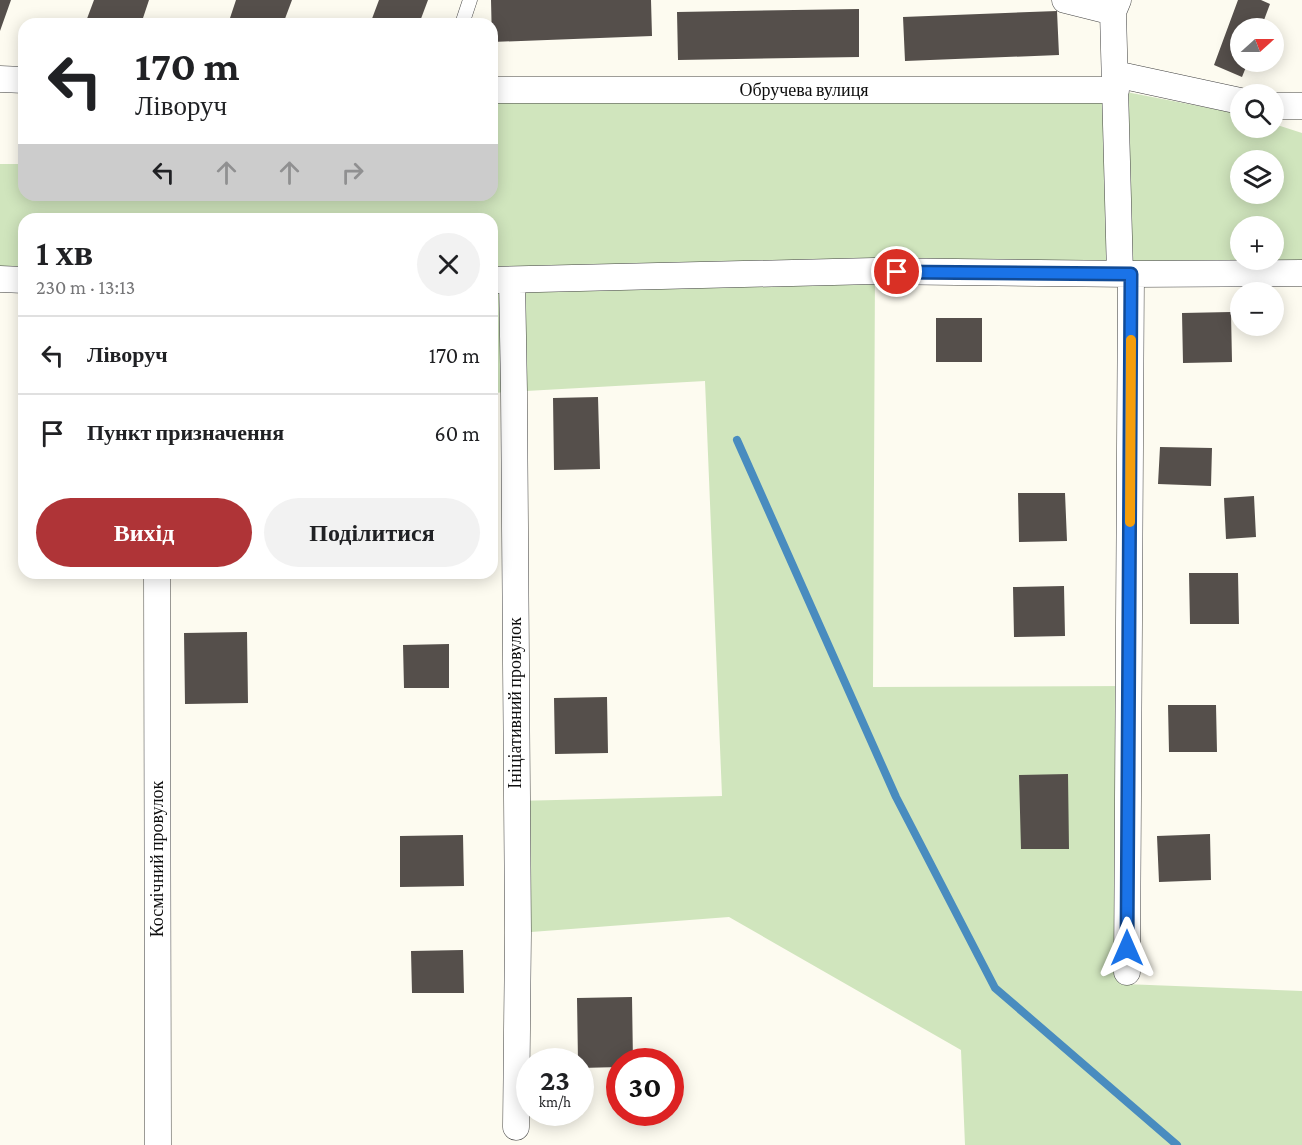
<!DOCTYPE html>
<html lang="uk">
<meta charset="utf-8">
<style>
:root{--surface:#fff;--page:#f2f2f2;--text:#202124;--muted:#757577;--line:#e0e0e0;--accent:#af3437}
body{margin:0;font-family:"Crimson Pro",serif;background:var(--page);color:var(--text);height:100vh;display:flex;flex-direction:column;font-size:22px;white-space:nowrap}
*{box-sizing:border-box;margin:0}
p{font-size:20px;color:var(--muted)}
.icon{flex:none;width:33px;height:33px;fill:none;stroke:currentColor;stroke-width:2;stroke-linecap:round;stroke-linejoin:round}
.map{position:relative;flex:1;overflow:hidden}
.side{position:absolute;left:18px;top:213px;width:480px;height:366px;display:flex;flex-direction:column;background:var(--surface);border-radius:18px;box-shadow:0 3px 15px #0003}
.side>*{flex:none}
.banner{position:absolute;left:18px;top:18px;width:480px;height:183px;border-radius:18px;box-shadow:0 3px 15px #0003;background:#fff;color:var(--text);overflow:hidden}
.needle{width:39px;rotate:69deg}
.fabs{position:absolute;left:1230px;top:18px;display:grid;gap:12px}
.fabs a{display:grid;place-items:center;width:54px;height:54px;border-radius:50%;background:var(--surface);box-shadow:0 3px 15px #0003;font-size:30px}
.speed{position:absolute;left:516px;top:1048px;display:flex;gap:12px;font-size:30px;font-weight:700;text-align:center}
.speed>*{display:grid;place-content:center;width:78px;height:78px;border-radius:50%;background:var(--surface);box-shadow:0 3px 15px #0003;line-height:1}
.speed small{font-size:15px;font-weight:400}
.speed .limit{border:9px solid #d22;background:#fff;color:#111}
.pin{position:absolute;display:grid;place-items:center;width:51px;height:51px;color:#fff;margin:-26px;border:3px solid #fff;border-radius:50%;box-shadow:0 2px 6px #0007}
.me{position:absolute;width:66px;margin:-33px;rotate:0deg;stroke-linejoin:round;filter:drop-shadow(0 0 4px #0008)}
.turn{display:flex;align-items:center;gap:21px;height:126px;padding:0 18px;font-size:27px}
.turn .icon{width:78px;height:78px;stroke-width:2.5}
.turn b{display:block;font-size:42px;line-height:51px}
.lanes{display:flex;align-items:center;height:57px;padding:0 18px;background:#0003;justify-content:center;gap:30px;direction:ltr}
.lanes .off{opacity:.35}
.round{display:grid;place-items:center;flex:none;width:63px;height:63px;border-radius:32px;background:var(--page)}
.headline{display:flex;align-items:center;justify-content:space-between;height:102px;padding:0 18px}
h1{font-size:36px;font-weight:600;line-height:45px}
.cta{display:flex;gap:12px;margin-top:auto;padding:12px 18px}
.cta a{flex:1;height:69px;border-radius:36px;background:var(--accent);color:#fff;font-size:24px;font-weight:600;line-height:69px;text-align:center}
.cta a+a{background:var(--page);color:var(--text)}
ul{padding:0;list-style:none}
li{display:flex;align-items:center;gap:18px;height:78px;padding:0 18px;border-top:2px solid var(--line)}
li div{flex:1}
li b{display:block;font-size:22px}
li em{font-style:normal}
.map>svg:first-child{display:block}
.green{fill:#d0e5bd;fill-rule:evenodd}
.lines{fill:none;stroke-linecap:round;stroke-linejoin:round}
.stream{stroke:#498cbf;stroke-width:8}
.building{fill:#554f4b}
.service-casing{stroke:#414141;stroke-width:15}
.minor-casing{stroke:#414141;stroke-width:27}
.service{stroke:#fff;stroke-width:14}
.minor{stroke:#fff;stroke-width:26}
.route-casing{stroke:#114b97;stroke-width:15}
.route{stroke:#1a73e8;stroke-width:10}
.slow{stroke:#f59e0b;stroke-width:10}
.labels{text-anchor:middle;stroke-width:6;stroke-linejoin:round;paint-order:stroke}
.street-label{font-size:18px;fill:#0e0e0e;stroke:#fff}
</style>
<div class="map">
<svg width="1302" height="1145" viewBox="0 0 1302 1145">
<rect width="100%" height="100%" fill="#fdfbf0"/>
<path class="green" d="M492 90H1116L1240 114V128H1274V124L1302 133V273L875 271 873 687 1129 686 1124 984 1302 991V1145H965L961 1050 729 917 518 933 515 801 722 796 705 381 492 393V219H24V280L0 279V164H24V195H492ZM1240 160H1274V194H1240ZM1240 226H1274V260H1240Z"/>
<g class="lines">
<path class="stream" d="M737 440 896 797 995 988 1177 1145"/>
</g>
<path class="building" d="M0 0H11L0 31Z
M94 0H149L141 24H85Z
M236 0H292L283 24H228Z
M379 0H428L419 24H370Z
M491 0H651L652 36 492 42Z
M1238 0H1261L1270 4 1261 28H1240V62H1248L1242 77 1214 65Z
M859 9V57L678 60 677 12Z
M1057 11 1059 55 905 61 903 17Z
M1231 312 1232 362 1183 363 1182 313Z
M936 318H982V362H936Z
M598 397 600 469 554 470 553 398Z
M1160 447 1212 448 1211 486 1158 484Z
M1018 493H1065L1067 541 1019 542Z
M1254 496 1256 537 1226 539 1224 498Z
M1189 573H1238L1239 624H1190Z
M1064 586 1065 636 1014 637 1013 587Z
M247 632 248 703 185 704 184 633Z
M449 644V688H404L403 645Z
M607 697 608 753 555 754 554 698Z
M1168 705H1216L1217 752H1169Z
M1068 774 1069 849H1021L1019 775Z
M1210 834 1211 880 1159 882 1157 836Z
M463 835 464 886 400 887V836Z
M463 950 464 993H412L411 951Z
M632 997 633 1062H620V1067L580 1068V1062H578L577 998Z"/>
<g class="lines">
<defs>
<path id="service" d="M462 24 470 0"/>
<path id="minor" d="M1065 0 1113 12
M1118 0 1113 12 1120 274
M1115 74 1240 101
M0 79 24 80
M492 90H1116
M1274 106H1302
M0 279 24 280
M492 280 874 271 1131 274 1302 273
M512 280 514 392 518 933 516 1127
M157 573 158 1145
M1127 972 1131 274"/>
</defs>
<use href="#service" class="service-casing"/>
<use href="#minor" class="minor-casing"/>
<use href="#service" class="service"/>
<use href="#minor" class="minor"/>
</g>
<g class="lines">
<defs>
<path id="route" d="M897 272 1131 274 1127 948"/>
</defs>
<use href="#route" class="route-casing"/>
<use href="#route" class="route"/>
<path class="slow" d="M1130 522 1131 340"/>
</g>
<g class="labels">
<g class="street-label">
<text x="804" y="96">Обручева вулиця</text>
<text transform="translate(515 703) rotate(-90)" y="6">Ініціативний провулок</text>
<text transform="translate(157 859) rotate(-90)" y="6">Космічний провулок</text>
</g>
</g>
</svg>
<div class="fabs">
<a><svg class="needle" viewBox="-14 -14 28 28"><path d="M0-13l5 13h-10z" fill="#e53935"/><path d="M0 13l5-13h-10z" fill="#757577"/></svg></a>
<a><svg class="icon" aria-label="search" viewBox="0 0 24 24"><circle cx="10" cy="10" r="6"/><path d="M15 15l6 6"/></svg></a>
<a><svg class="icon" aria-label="layers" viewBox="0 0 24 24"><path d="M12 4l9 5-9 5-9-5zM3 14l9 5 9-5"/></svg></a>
<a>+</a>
<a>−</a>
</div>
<div class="speed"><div>23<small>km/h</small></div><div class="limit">30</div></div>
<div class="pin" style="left:897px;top:272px;background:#d93025"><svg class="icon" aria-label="arrive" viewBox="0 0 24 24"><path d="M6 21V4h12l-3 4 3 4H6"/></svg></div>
<svg class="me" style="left:1127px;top:948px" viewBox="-20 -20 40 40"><path d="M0-17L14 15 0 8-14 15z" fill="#1a73e8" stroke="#fff" stroke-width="4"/></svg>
<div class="banner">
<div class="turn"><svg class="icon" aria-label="left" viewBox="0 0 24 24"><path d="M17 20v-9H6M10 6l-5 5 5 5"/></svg><div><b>170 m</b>Ліворуч</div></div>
<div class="lanes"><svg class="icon" aria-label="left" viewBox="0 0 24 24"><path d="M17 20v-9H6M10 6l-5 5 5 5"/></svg><svg class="icon off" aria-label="ahead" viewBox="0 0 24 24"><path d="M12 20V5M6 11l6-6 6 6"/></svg><svg class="icon off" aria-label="ahead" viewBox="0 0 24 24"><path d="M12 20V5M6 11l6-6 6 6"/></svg><svg class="icon off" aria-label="right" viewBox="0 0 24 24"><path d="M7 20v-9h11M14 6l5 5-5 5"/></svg></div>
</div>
<section class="side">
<div class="headline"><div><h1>1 хв</h1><p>230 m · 13:13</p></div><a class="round"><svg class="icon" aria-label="close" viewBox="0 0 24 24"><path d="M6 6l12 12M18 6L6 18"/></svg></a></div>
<ul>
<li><svg class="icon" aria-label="left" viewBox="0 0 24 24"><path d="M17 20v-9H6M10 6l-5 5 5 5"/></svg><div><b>Ліворуч</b></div><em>170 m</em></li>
<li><svg class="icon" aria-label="arrive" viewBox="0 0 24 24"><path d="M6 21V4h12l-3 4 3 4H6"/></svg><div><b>Пункт призначення</b></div><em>60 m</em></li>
</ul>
<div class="cta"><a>Вихід</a><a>Поділитися</a></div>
</section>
</div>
